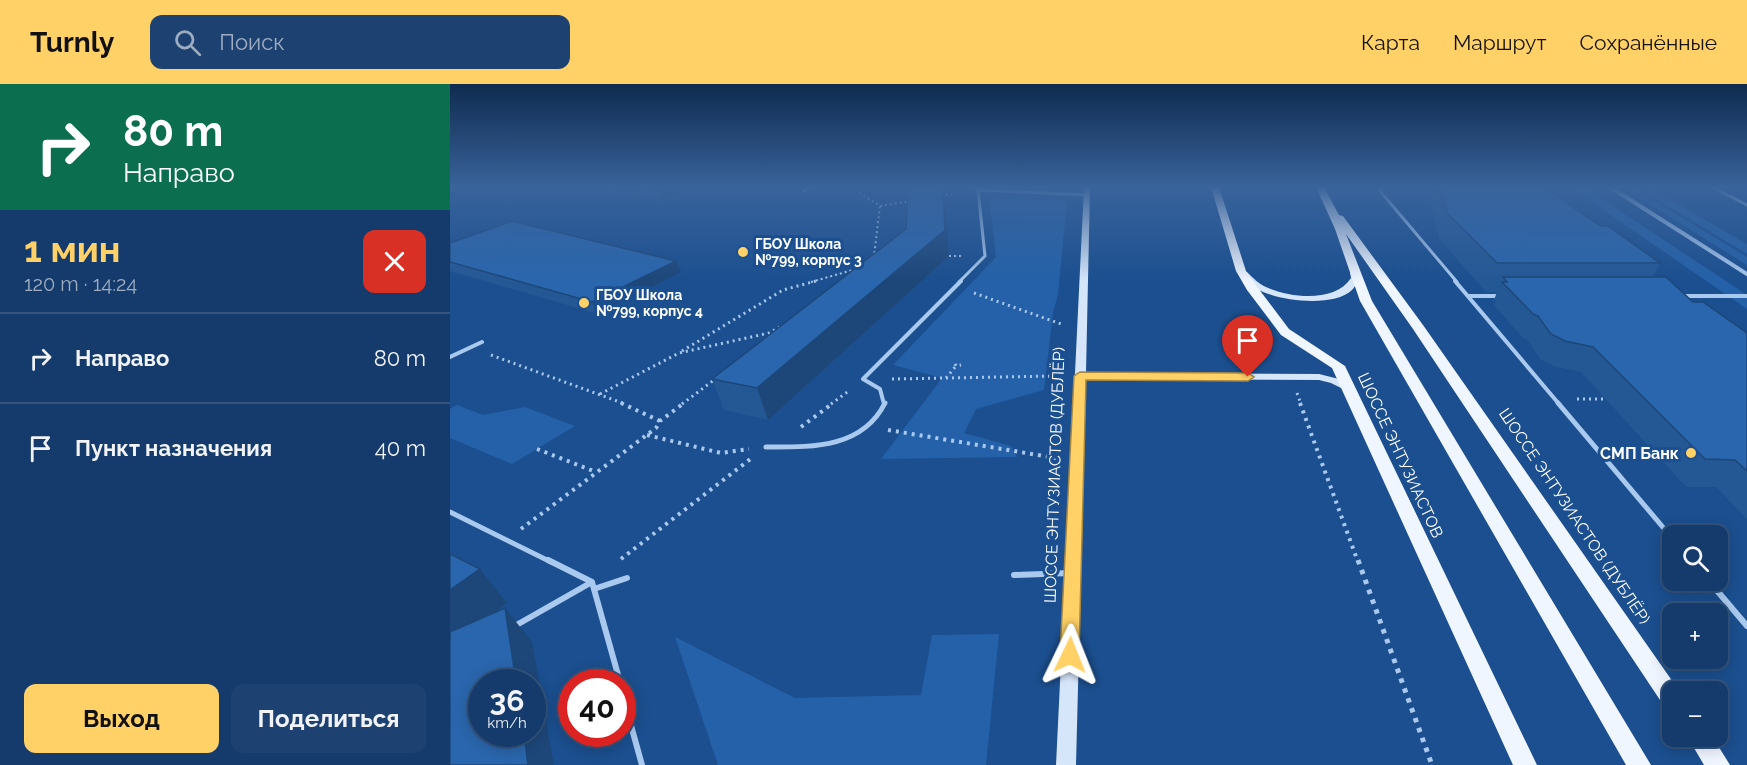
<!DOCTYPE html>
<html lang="ru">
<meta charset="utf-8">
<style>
:root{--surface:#143b6b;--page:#1d4271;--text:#f1f3f6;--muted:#9dadc1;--line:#33557e;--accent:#ffd166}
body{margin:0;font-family:Raleway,sans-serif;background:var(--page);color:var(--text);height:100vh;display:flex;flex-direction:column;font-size:22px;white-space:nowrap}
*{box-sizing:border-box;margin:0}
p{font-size:20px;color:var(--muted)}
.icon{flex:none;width:33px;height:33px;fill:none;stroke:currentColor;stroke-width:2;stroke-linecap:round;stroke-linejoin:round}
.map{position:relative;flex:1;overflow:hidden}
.panel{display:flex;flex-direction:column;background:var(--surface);width:450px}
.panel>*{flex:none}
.top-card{background:#0b6e4f;color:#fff;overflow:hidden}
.fabs{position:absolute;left:1212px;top:441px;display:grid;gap:12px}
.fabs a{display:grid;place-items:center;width:66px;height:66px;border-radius:12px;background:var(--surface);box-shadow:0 3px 15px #0003,0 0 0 2px var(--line);font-size:30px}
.speed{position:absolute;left:18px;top:585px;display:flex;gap:12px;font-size:30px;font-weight:700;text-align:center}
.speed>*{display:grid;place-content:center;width:78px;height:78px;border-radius:50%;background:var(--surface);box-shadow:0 3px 15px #0003,0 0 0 2px var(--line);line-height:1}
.speed small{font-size:15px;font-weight:400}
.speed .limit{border:9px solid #d22;background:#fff;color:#111}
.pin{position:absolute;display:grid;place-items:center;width:51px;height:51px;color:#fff;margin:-62px -26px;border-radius:50% 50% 50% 0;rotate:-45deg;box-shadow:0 0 6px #0007}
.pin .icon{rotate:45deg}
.me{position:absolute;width:66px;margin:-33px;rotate:2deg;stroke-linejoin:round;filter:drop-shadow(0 0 4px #0008)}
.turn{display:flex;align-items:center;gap:21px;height:126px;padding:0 24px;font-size:27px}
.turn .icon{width:78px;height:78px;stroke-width:2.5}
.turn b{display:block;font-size:42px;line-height:51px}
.round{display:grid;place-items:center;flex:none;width:63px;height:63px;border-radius:12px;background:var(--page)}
.summary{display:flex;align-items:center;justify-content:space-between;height:102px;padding:0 24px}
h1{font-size:36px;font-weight:700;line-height:45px;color:var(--accent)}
.action{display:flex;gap:12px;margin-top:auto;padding:12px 24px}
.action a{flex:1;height:69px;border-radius:12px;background:var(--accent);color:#111;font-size:24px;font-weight:700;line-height:69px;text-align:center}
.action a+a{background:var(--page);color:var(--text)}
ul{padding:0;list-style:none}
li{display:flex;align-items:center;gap:18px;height:90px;padding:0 24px;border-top:2px solid var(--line)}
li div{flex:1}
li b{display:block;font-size:22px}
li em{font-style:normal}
header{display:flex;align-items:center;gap:36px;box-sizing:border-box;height:84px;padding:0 30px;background:var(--accent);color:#111}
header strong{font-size:28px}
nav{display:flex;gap:33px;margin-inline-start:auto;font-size:21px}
.search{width:420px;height:54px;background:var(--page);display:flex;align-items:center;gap:15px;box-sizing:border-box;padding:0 21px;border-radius:12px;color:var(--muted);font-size:22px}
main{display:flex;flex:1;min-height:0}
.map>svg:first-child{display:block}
.green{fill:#2461a8}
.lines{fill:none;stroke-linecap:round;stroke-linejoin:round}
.path-far3{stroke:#a9c9ee;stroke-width:2;stroke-dasharray:2 3;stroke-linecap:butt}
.path-far2{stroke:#a9c9ee;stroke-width:3;stroke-dasharray:2 4;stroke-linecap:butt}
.path-far1{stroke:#a9c9ee;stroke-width:4;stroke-dasharray:3 5;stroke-linecap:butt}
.path{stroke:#a9c9ee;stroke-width:5;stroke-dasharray:4.5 6;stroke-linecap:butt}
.lane-far3{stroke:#a9c9ee;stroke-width:3}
.lane-far2{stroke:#a9c9ee;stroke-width:4}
.lane-far1{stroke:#a9c9ee;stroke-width:5}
.lane{stroke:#a9c9ee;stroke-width:6}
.street{stroke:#a9c9ee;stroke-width:4}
.secondary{fill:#d6e6fa;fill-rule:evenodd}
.primary{fill:#f0f6ff;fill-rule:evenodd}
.wall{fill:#245895}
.shaded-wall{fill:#1d4779}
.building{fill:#2a66ad;stroke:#1d4779;stroke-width:1.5}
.route{fill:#ffd166;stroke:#a68842;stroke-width:1.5}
.poi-dot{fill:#ffd166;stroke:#1b4f8f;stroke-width:2}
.labels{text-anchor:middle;stroke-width:6;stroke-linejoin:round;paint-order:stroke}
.far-poi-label{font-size:14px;font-weight:bold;fill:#fff;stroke:#1b4f8f;text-anchor:start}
.poi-label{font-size:16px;font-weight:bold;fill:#fff;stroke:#1b4f8f;text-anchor:end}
.street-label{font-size:16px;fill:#fff;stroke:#1b4f8f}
</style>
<header>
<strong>Turnly</strong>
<div class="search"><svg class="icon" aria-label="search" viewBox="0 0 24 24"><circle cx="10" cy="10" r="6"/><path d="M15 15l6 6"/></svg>Поиск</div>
<nav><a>Карта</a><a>Маршрут</a><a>Сохранённые</a></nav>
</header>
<main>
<section class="panel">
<div class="top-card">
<div class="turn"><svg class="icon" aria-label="right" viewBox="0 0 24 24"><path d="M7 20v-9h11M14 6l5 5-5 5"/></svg><div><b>80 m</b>Направо</div></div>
</div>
<div class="summary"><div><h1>1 мин</h1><p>120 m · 14:24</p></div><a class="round" style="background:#d93025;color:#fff"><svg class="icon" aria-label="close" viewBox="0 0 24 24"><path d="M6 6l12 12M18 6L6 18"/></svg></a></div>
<ul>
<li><svg class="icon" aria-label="right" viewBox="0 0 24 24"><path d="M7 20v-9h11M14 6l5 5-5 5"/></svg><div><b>Направо</b></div><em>80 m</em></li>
<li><svg class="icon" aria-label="arrive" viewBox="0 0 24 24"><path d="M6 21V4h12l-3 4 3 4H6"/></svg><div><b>Пункт назначения</b></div><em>40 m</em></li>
</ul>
<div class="action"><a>Выход</a><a>Поделиться</a></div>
</section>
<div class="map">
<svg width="1297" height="681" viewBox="0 0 1297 681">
<rect width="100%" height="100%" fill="#1b4f8f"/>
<path class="green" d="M1120 103H1134L1297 211V225Z
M1172 103H1181L1297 173V181Z
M1187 103H1198L1297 160V170Z
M539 113 617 117 608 210 603 229 594 306 526 325 514 349 561 362 567 373 431 375 492 294 443 281 546 173Z
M7 321 33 331 75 323 125 342 62 380 0 354V325Z
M549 550 536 681H268L225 553 345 614 471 611 482 551Z"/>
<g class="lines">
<path class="path-far3" d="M401 103 430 122 424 172
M491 112 507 109
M430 122 460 117
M494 172H511
M361 198 406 185"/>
<path class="path-far2" d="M524 209 611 240
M232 267 333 206 366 197
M41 271 175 320
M505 280 506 282 511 281
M496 294 506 282
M442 295 605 292
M847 309 851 320
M150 310 229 269 319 249 330 243
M1127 315H1158
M232 320 264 296
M381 320 400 306"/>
<path class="path-far1" d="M171 319 210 337
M850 319 908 478
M351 343 383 319
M438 346 606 374
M197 351 271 369 299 365
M87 365 146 388
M71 445 206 344 210 337 234 319
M171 475 303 373"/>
<path class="path" d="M908 476 982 681"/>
<path class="lane-far3" d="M934 103 930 107 1007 198
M1262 103 1297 121
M528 106 637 111
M354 107 363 103
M509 198 535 172 528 106 523 103"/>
<path class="lane-far2" d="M1005 197 1109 320
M1018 212H1051
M1234 212H1297
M0 273 32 258
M434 320 430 305 413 295 511 197"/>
<path class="lane-far1" d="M1108 319 1222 454
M316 363C361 363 412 365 435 319
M0 428 101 478"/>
<path class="lane" d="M98 476 142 498 170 598
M564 491 620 489
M1258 496 1297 542
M144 505 177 494
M63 543 142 498
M172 609 192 681"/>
<path class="street" d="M1160 103 1297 190"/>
<path class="secondary" d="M634 103H640L636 289 869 290 889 295 905 305 899 308 881 299 869 296 636 295 626 681H606Z
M904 185 908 188 909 194C907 198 905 203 902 206 883 224 828 217 807 205 800 202 795 196 790 190L797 188C803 194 809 200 816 203 840 214 885 219 901 194L900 188Z"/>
<path class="primary" d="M761 103H769L796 187 808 204 839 245 895 282 1087 681H1063L882 284 831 251 797 206 786 187Z
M866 103H874L889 131 893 132 973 241 1230 608H1222V625L1214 622 963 245 896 150 922 217 1201 681H1176L910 217 885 145Z
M1237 652H1262L1280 681H1254Z"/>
</g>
<path class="wall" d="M146 103H246L211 117Z
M984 103H1095L1130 128 1210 179 1203 193 1297 249V435L1266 403H1236L1131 288 1103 282 1090 275 1078 256 1073 254 1044 221 1045 217 1044 216 1047 208H1036L989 155 980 117Z
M496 127 499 172 318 336 274 326 262 295Z
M0 159 231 188 148 230 0 187Z"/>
<path class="shaded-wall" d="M219 103H246L211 117 208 107Z
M493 103 496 127 499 172 318 336 307 304 495 146Z
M226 177 231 188 148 230 142 218Z
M30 485 57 519 0 561V506Z
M55 524 82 558 104 681H78L74 650H82V598H66Z"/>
<path class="building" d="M187 103H219L208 107Z
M458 103H493L495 146 307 304 262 295 456 145Z
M990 103H1095L1130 128 1151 142H1158L1210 179H1047L997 129Z
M62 137 226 177 142 218 0 178V159Z
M1053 193H1216L1243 218H1253L1297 249V387L1285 376 1255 375 1143 263 1115 257 1101 250 1088 232 1083 230 1052 198H1057Z
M0 470 30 485 0 506Z
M55 524 66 598H32V650H74L78 681H0V548Z"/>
<linearGradient id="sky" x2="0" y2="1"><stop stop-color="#0f2b4f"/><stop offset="0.52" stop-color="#39639b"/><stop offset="1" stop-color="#39639b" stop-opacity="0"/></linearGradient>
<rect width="1297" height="198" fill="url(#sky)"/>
<path class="route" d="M630 288 798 289 804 293 798 297 636 296 629 571 626 577 620 579 613 577 610 571 624 292Z"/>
<g class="poi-dot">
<circle cx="293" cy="168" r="6"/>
<circle cx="134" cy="219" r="6"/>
<circle cx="1241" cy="369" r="6"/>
</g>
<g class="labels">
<g class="far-poi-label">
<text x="305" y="165">ГБОУ Школа<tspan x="305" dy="16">№799, корпус 3</tspan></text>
<text x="146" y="216">ГБОУ Школа<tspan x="146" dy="16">№799, корпус 4</tspan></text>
</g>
<g class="poi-label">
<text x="1229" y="375">СМП Банк</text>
</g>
<g class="street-label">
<text transform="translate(951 371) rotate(65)" y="6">ШОССЕ ЭНТУЗИАСТОВ</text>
<text transform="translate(604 391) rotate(-88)" y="6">ШОССЕ ЭНТУЗИАСТОВ (ДУБЛЁР)</text>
<text transform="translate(1125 432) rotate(56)" y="6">ШОССЕ ЭНТУЗИАСТОВ (ДУБЛЁР)</text>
</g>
</g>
</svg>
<div class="fabs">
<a><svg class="icon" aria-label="search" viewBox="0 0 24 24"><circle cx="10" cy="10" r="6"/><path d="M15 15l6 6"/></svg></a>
<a>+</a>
<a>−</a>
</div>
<div class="speed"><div>36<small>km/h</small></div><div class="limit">40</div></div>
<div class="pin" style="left:798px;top:293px;background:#d93025"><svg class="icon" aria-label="arrive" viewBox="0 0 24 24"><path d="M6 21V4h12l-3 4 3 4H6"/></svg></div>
<svg class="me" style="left:620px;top:571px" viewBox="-20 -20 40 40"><path d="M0-17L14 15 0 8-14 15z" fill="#ffd166" stroke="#fff" stroke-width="4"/></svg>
</div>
</main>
